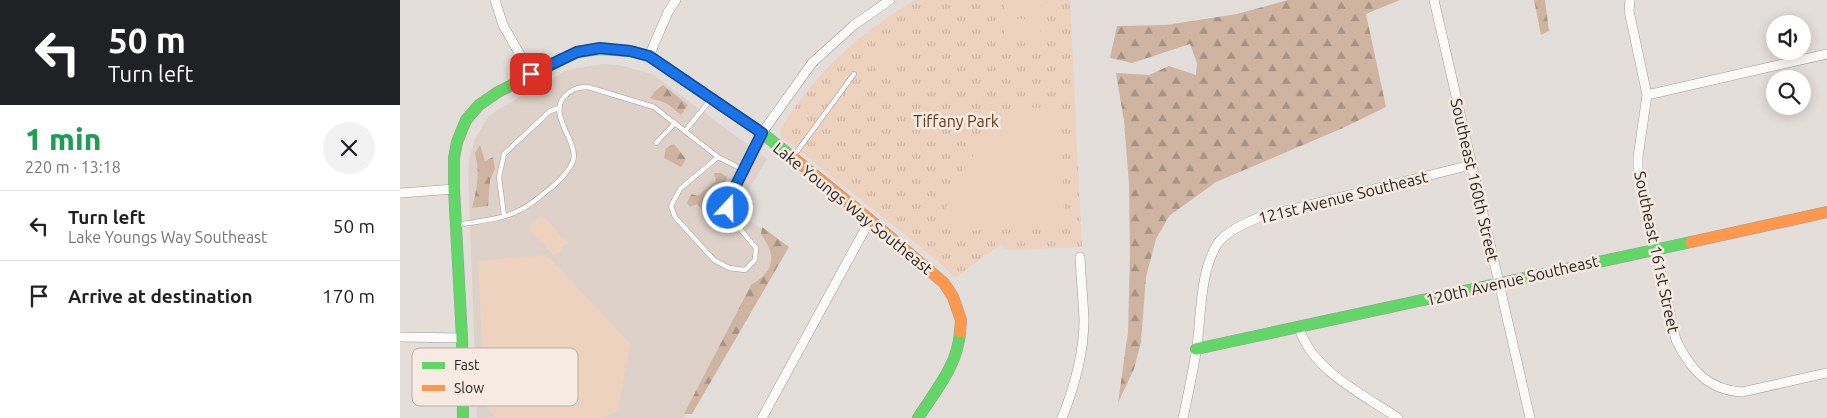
<!DOCTYPE html>
<meta charset="utf-8">
<style>
:root{--surface:#fff;--page:#f2f2f2;--text:#202124;--muted:#757577;--line:#e0e0e0}
body{margin:0;font-family:Ubuntu,sans-serif;background:var(--page);color:var(--text);height:100vh;display:flex;flex-direction:column;font-size:19px;white-space:nowrap}
*{box-sizing:border-box;margin:0}
p{font-size:16px;color:var(--muted)}
.icon{flex:none;width:28px;height:28px;fill:none;stroke:currentColor;stroke-width:2;stroke-linecap:round;stroke-linejoin:round}
.map{position:relative;flex:1;overflow:hidden}
.panel{display:flex;flex-direction:column;background:var(--surface);width:400px}
.panel>*{flex:none}
.hud{background:#202124;color:#fff;overflow:hidden}
.tools{position:absolute;left:1366px;top:15px;display:grid;gap:10px}
.tools a{display:grid;place-items:center;width:45px;height:45px;border-radius:50%;background:var(--surface);box-shadow:0 2px 12px #0003;font-size:25px}
.pin{position:absolute;display:grid;place-items:center;width:42px;height:42px;color:#fff;margin:-21px;border-radius:10px;box-shadow:0 2px 8px #0006}
.me{position:absolute;width:55px;margin:-28px;rotate:21deg;stroke-linejoin:round;filter:drop-shadow(0 0 4px #0008)}
.turn{display:flex;align-items:center;gap:18px;height:105px;padding:0 25px;font-size:22px}
.turn .icon{width:65px;height:65px;stroke-width:2.5}
.turn b{display:block;font-size:35px;line-height:42px}
.round{display:grid;place-items:center;flex:none;width:52px;height:52px;border-radius:26px;background:var(--page)}
.headline{display:flex;align-items:center;justify-content:space-between;height:85px;padding:0 25px}
h1{font-size:30px;font-weight:800;line-height:38px;color:#1e9e55}
ul{padding:0;list-style:none}
li{display:flex;align-items:center;gap:15px;height:70px;padding:0 25px;border-top:1px solid var(--line)}
li div{flex:1}
li b{display:block;font-size:19px}
li em{font-style:normal}
main{display:flex;flex:1;min-height:0}
.map>svg:first-child{display:block}
.built{fill:#ded1c9}
.forest{fill:url(#forest-firs)}
.park{fill:url(#park-tufts)}
.garden{fill:#edd2c0}
.lines{fill:none;stroke-linecap:round;stroke-linejoin:round}
.lane-casing{stroke:#a19c99;stroke-width:5.5}
.street-casing{stroke:#a19c99;stroke-width:10}
.fast-casing{stroke:#a19c99;stroke-width:12}
.slow-casing{stroke:#a19c99;stroke-width:12}
.lane{stroke:#fbfaf9;stroke-width:4.5}
.street{stroke:#fbfaf9;stroke-width:9}
.fast{stroke:#63d668;stroke-width:11}
.slow{stroke:#ff974d;stroke-width:11}
.route-casing{stroke:#114b97;stroke-width:12}
.route{stroke:#1a73e8;stroke-width:9}
.labels{text-anchor:middle;stroke-width:5;stroke-linejoin:round;paint-order:stroke}
.park-label{font-size:16px;fill:#643714;stroke:#f7eae2}
.street-label{font-size:16px;fill:#292522;stroke:#f7eae2}
.key{fill:#f7eae2;stroke:#b9afa8;stroke-width:1}
.key-label{font-size:14px;fill:#292522}
</style>
<main>
<section class="panel">
<div class="hud">
<div class="turn"><svg class="icon" aria-label="left" viewBox="0 0 24 24"><path d="M17 20v-9H6M10 6l-5 5 5 5"/></svg><div><b>50 m</b>Turn left</div></div>
</div>
<div class="headline"><div><h1>1 min</h1><p>220 m · 13:18</p></div><a class="round"><svg class="icon" aria-label="close" viewBox="0 0 24 24"><path d="M6 6l12 12M18 6L6 18"/></svg></a></div>
<ul>
<li><svg class="icon" aria-label="left" viewBox="0 0 24 24"><path d="M17 20v-9H6M10 6l-5 5 5 5"/></svg><div><b>Turn left</b><p>Lake Youngs Way Southeast</p></div><em>50 m</em></li>
<li><svg class="icon" aria-label="arrive" viewBox="0 0 24 24"><path d="M6 21V4h12l-3 4 3 4H6"/></svg><div><b>Arrive at destination</b></div><em>170 m</em></li>
</ul>
</section>
<div class="map">
<svg width="1427" height="418" viewBox="0 0 1427 418">
<defs>
<pattern id="forest-firs" width="22" height="20" patternUnits="userSpaceOnUse" patternTransform="scale(1.25)"><rect width="22" height="20" fill="#cfb4a1"/><path d="M5 1l3.5 6h-7zM16 11l3.5 6h-7z" fill="#a89283"/></pattern>
<pattern id="park-tufts" width="24" height="20" patternUnits="userSpaceOnUse" patternTransform="scale(1.25)"><rect width="24" height="20" fill="#edd2c0"/><path d="M3 7l-1-3M5 7V3M7 7l1-3M15 17l-1-3M17 17v-4M19 17l1-3" fill="none" stroke="#cbb4a5"/></pattern>
</defs>
<rect width="100%" height="100%" fill="#e4deda"/>
<path class="built" d="M202 64 219 65 252 74 367 159 336 211 385 246 284 418H77L68 171 69 160 75 139 88 117 97 110 167 70Z"/>
<path class="forest" d="M888 0H1000L966 14 986 107 943 128 816 182 769 216 756 239 746 277 741 342 734 369 718 403 728 332 730 255 729 184 724 121 716 73 749 75 769 66 796 75 797 63 790 44 732 63 710 58 717 26 766 25 837 14Z
M1134 0H1145L1149 31 1141 35Z
M263 85 288 105 281 115 266 103 250 98 254 92Z
M274 144 286 159 281 167 264 158 266 148Z
M80 145 85 161 93 157 95 169 90 180 88 206 72 208C77 190 80 171 75 153Z
M314 173H321L327 177 325 183H319C311 200 312 207 314 225L297 204 290 207 287 203 291 194 298 196 316 181Z
M362 227 389 247 292 414H284L351 285C375 270 377 257 361 234Z"/>
<path class="park" d="M515 0H670L682 247 608 250 600 245 555 278 538 261 381 136C379 127 387 120 391 113 423 65 466 29 515 0Z"/>
<path class="garden" d="M604 0H640L641 13H604Z
M604 19H640V35L604 36Z
M489 36 502 53 478 72 465 56Z
M661 108 664 215 660 221 552 233C550 226 546 218 546 211 545 188 597 118 619 110 631 106 648 109 661 108Z
M142 215 168 243 154 256 128 228Z
M146 255 230 343 218 410 202 418H96L85 406 78 261Z"/>
<g class="lines">
<defs>
<path id="lane" d="M285 131 311 99
M256 143 275 123
M318 157 280 189 271 206 275 217 314 260 329 268 345 270 355 260 356 248 332 219 328 207V201L361 135
M393 157 454 74
M104 216 99 177 104 154 150 111 159 108
M57 225C77 221 101 220 120 210 131 205 141 195 151 188 159 181 169 172 173 161 179 142 148 116 164 97 171 89 178 87 188 87L254 107 318 157 344 170"/>
<path id="street" d="M95 0 103 25 131 74
M1034 0 1130 418
M1230 0 1229 11 1247 95 1238 157V170L1276 340C1290 369 1308 390 1342 392L1427 373
M249 56 268 12 276 0
M1247 95 1427 54
M362 133 412 63 454 25 490 0
M1 193 54 189
M899 327C910 369 964 395 998 418
M0 337 62 338
M362 418 470 220
M662 418C674 388 684 352 684 319 683 298 681 278 680 257
M783 418C788 395 793 371 797 347 801 315 800 270 818 243 828 230 846 223 860 217L1071 165"/>
<path id="fast" d="M796 349 1291 242
M63 418 62 338 54 189V158L57 142 66 120 79 105 98 92 177 52 200 49 230 51 249 56 362 133 391 156
M518 418C535 391 558 365 560 332"/>
<path id="slow" d="M391 156 470 220 544 283 553 297 561 320 560 332
M1291 242 1427 212"/>
</defs>
<use href="#lane" class="lane-casing"/>
<use href="#street" class="street-casing"/>
<use href="#fast" class="fast-casing"/>
<use href="#slow" class="slow-casing"/>
<use href="#lane" class="lane"/>
<use href="#street" class="street"/>
<use href="#fast" class="fast"/>
<use href="#slow" class="slow"/>
</g>
<g class="lines">
<defs>
<path id="route" d="M131 74 177 52 200 48 230 51 249 56 362 133 328 201V208"/>
</defs>
<use href="#route" class="route-casing"/>
<use href="#route" class="route"/>
</g>
<g class="labels">
<g class="park-label">
<text x="556" y="127">Tiffany Park</text>
</g>
<g class="street-label">
<text transform="translate(1075 180) rotate(77)" y="6">Southeast 160th Street</text>
<text transform="translate(943 197) rotate(-14)" y="6">121st Avenue Southeast</text>
<text transform="translate(453 208) rotate(39)" y="6">Lake Youngs Way Southeast</text>
<text transform="translate(1257 252) rotate(78)" y="6">Southeast 161st Street</text>
<text transform="translate(1112 280) rotate(-13)" y="6">120th Avenue Southeast</text>
</g>
</g>
<rect x="12" y="348" width="166" height="58" rx="8" class="key"/>
<rect x="22" y="362" width="23" height="7" fill="#63d668"/>
<rect x="22" y="385" width="23" height="6" fill="#ff974d"/>
<g class="key-label">
<text x="54" y="370">Fast</text>
<text x="54" y="393">Slow</text>
</g>
</svg>
<div class="tools">
<a><svg class="icon" aria-label="sound" viewBox="0 0 24 24"><path d="M4 9h4l5-4v14l-5-4H4zM17 9q2 3 0 6"/></svg></a>
<a><svg class="icon" aria-label="search" viewBox="0 0 24 24"><circle cx="10" cy="10" r="6"/><path d="M15 15l6 6"/></svg></a>
</div>
<div class="pin" style="left:131px;top:74px;background:#d93025"><svg class="icon" aria-label="arrive" viewBox="0 0 24 24"><path d="M6 21V4h12l-3 4 3 4H6"/></svg></div>
<svg class="me" style="left:328px;top:208px" viewBox="-20 -20 40 40"><circle r="17" fill="#1a73e8" stroke="#fff" stroke-width="3"/><path d="M0-11L8 9 0 5-8 9z" fill="#fff"/></svg>
</div>
</main>
